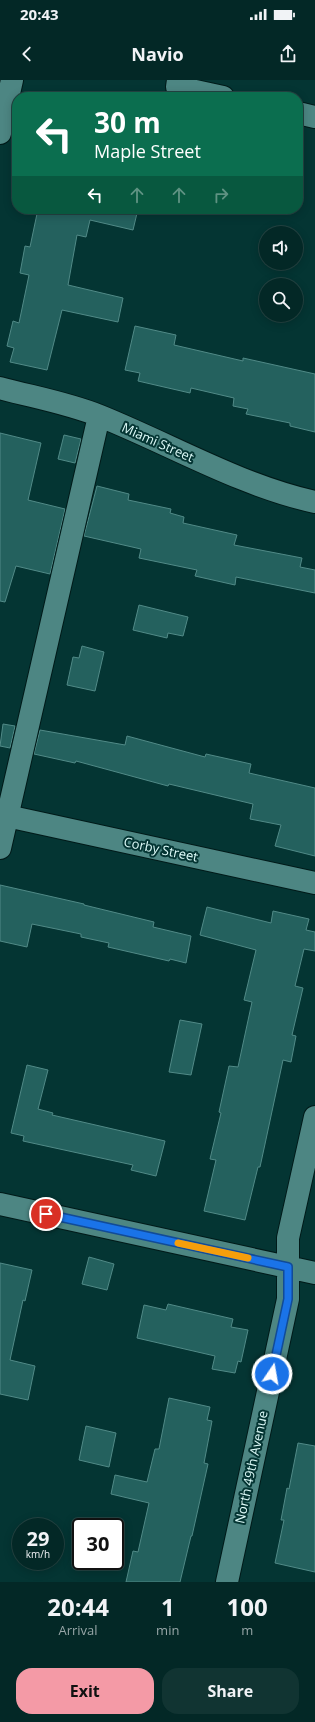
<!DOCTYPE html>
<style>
:root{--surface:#032826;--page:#113432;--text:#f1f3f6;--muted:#97a6a7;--line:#244443;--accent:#f49aa6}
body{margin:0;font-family:"Open Sans",sans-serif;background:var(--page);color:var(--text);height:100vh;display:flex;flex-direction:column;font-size:15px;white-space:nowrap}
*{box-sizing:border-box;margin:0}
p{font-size:13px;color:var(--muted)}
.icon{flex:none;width:22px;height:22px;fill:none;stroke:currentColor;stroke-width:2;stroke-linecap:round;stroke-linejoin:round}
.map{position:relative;height:1502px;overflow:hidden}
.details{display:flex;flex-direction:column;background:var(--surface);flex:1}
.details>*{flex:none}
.guide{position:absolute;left:12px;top:12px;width:291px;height:122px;border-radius:16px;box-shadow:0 2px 10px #0003,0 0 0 1px var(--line);background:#0b6e4f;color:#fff;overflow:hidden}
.buttons{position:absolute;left:259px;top:146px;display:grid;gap:8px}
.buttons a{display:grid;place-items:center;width:44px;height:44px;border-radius:50%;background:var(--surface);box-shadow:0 2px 10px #0003,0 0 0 1px var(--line);font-size:20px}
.speed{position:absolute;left:12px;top:1438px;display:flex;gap:8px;font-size:20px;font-weight:700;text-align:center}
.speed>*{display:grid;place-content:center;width:52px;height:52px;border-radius:50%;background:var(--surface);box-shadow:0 2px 10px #0003,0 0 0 1px var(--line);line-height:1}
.speed small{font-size:10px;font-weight:400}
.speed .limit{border:2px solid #111;border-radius:6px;background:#fff;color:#111}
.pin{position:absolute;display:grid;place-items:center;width:34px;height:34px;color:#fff;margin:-17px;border:2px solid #fff;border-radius:50%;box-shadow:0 1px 4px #0007}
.me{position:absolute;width:44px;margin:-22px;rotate:12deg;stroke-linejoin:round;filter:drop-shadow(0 0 3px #0008)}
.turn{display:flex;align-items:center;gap:14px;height:84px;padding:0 16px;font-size:18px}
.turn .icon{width:52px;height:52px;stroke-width:2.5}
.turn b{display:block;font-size:28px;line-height:34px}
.lanes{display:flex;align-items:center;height:38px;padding:0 16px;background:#0003;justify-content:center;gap:20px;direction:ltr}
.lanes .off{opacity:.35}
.eta{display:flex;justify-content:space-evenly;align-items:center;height:68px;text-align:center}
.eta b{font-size:24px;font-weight:700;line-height:28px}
.button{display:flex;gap:8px;margin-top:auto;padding:8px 16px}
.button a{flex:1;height:46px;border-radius:16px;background:var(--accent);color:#111;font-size:16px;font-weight:700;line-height:46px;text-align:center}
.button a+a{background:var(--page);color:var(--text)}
.status{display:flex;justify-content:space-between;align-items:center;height:28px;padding:0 20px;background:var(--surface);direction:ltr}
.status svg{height:11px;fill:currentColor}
header{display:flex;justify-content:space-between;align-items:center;height:52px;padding:0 16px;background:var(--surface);font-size:18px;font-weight:700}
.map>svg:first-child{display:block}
.building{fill:#24615e;stroke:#518a87}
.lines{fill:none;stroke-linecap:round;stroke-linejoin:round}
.minor-casing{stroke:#001a19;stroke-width:24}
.minor{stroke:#4d8683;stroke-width:22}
.route-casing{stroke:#114b97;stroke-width:10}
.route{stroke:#1a73e8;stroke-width:7}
.slow{stroke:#f59e0b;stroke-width:7}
.labels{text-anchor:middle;stroke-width:4;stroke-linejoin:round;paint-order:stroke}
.street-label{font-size:13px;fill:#defbf9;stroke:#043533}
</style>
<div class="status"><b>20:43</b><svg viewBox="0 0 49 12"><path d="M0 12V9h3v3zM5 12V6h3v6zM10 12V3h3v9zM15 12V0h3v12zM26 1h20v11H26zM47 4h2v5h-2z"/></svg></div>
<header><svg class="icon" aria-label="back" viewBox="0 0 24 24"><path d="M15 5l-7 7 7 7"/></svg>Navio<svg class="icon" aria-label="share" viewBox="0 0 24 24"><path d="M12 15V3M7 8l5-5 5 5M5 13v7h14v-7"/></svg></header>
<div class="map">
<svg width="315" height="1502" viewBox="0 0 315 1502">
<rect width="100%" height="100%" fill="#043533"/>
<path class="building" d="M38 129H138L133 150 90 140 86 157 77 155 68 205 123 218 118 242 62 230 47 290 10 282 14 268 7 266 13 241 19 243 29 195 20 193 25 166 30 167Z
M135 246 176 255 174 265 243 281V278L315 294V352L290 346V343L246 334 248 329 233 326 234 318 191 308 190 313 138 301 140 293 125 290Z
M0 353 41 363 28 420 65 429 50 494 16 486 5 522 0 521Z
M64 355 81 359 75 383 58 379Z
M97 406 129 414 128 420 171 429 170 433 184 437 183 443 237 455 234 465 302 478 300 487 315 490V513L236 497 235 505 195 496 197 490 139 478 141 469 84 456Z
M139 525 188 537 183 556 168 553 167 558 133 550Z
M82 566 104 572 95 611 67 605 73 577 79 578Z
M3 644 15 646 10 668 0 666Z
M40 650 125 665 127 656 205 677 206 674 251 684 249 693 315 708V776L275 766 281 745 250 739 253 724 169 704 168 706 76 681 75 683 34 674Z
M0 805 84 824V825L154 842 153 847 191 856 186 883 170 879 169 881 108 867 109 863 81 857V854L32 844 27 867 0 861Z
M207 827 271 843 273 831 309 839 306 850 315 852V871L304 869 295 906 303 908 292 955 296 956 291 982 283 980 265 1064 260 1087H258L245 1140 204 1131 216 1080 210 1079 221 1033 219 1032 229 986 238 987 252 922 244 920 256 870 200 855Z
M180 940 202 944 191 995 169 992Z
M27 985 48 990 38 1029 53 1033 52 1035 165 1061 156 1096 131 1090 133 1085 23 1061 24 1056 11 1053Z
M89 1177 114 1184 107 1210 82 1204Z
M0 1183 32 1190 25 1221 23 1220 10 1280 35 1286 28 1320 0 1314Z
M168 1224 233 1239 231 1247 248 1250 241 1282 238 1281 235 1293 212 1289 215 1276 137 1258 144 1225 166 1230Z
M169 1318 210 1327 207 1340 212 1341 204 1383 208 1384 192 1456H191L180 1502H126L133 1471 138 1472 149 1423 111 1414 115 1395 147 1402 155 1369H159Z
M86 1346 116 1353 109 1387 79 1380Z
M298 1363 315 1366V1492L275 1483 284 1440H281L287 1408 289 1409Z"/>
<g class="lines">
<defs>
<path id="minor" d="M178 0 177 7 223 17
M298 33 315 37
M0 53 12 0
M0 308C33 317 68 323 100 336 172 365 239 405 315 422
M7 736 315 803
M0 768 99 336
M0 1124 315 1193
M227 1502 288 1219V1158L315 1037"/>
</defs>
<use href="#minor" class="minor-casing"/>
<use href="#minor" class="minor"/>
</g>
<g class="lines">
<defs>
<path id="route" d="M46 1134 288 1187V1219L272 1294"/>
</defs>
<use href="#route" class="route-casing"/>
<use href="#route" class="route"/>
<path class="slow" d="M178 1163 248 1178"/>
</g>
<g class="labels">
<g class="street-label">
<text transform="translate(158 362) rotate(24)" y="5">Miami Street</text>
<text transform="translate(161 769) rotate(12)" y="5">Corby Street</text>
<text transform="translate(251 1387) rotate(-78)" y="5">North 49th Avenue</text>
</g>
</g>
</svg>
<div class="buttons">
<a><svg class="icon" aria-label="sound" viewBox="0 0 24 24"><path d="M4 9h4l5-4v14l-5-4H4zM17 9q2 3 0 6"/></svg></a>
<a><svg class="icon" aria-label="search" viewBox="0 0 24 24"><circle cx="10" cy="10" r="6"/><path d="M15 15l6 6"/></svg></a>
</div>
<div class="speed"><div>29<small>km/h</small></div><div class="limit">30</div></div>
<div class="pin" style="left:46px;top:1134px;background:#d93025"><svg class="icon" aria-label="arrive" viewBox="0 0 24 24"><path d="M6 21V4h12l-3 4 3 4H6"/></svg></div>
<svg class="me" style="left:272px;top:1294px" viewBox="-20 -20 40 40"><circle r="17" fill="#1a73e8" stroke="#fff" stroke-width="3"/><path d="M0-11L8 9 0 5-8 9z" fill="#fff"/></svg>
<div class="guide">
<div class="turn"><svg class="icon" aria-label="left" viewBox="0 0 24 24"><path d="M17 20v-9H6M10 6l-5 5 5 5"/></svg><div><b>30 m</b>Maple Street</div></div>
<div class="lanes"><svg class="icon" aria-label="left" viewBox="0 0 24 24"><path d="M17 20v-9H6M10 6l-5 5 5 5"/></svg><svg class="icon off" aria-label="ahead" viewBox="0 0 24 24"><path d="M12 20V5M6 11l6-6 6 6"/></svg><svg class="icon off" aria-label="ahead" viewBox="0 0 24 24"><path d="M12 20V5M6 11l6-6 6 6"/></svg><svg class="icon off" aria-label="right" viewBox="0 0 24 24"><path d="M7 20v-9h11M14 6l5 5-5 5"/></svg></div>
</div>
</div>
<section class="details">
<div class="eta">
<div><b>20:44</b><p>Arrival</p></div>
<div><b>1</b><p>min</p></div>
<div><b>100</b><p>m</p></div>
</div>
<div class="button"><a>Exit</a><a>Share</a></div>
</section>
